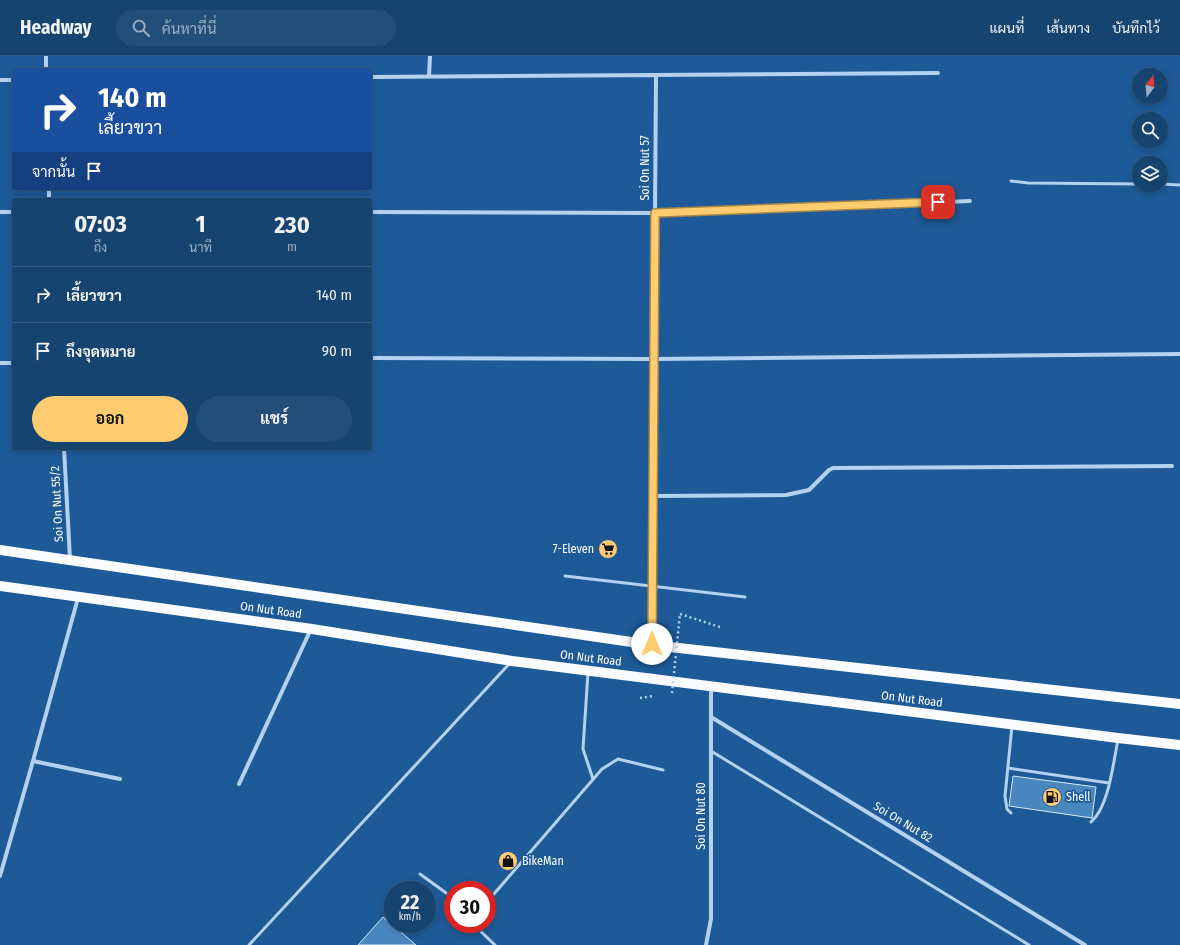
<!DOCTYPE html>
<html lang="th">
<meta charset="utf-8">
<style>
:root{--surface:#164471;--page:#234e79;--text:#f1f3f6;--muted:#9eb0c3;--line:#355c84;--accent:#ffcd70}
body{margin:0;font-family:"Fira Sans Condensed",Sarabun,sans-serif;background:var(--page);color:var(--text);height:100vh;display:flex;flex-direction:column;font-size:15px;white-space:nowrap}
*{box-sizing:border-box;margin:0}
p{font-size:13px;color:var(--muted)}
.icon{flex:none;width:22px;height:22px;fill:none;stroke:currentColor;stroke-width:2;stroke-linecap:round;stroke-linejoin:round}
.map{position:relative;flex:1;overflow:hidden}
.side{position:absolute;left:12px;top:142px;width:360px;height:252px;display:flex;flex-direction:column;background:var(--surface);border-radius:4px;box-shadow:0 2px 6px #0003,0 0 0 1px var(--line)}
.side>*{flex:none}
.guide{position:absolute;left:12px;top:12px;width:360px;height:122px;border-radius:4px;box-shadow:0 2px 6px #0003,0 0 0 1px var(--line);background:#1a4fa0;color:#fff;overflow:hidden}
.needle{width:26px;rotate:16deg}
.tools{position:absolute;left:1132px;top:12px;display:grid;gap:8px}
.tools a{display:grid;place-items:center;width:36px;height:36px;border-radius:50%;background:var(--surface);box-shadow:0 2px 6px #0003,0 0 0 1px var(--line);font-size:20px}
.speed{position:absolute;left:384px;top:825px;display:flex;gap:8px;font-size:20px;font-weight:700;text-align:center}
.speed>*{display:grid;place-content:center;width:52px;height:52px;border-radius:50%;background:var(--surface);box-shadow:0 2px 6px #0003,0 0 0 1px var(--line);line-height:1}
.speed small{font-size:10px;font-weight:400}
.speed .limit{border:6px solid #d22;background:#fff;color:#111}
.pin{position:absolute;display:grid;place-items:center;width:34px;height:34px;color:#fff;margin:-17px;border-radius:8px;box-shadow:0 2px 6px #0006}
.me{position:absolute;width:44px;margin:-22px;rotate:0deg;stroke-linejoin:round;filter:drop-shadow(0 0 3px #0008)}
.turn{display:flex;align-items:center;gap:14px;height:84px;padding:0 20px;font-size:18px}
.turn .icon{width:52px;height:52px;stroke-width:2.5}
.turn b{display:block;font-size:28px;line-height:34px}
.then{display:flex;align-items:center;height:38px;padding:0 20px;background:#0003;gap:8px;font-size:15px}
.eta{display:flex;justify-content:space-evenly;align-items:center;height:68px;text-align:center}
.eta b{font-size:24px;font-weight:700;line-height:28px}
.action{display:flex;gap:8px;margin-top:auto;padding:8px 20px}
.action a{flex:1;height:46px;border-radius:24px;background:var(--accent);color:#111;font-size:16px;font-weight:700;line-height:46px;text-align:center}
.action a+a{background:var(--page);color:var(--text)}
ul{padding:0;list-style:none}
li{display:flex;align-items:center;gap:12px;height:56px;padding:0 20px;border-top:1px solid var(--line)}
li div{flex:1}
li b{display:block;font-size:15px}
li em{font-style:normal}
header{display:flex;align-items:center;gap:24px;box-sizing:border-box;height:56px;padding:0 20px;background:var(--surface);border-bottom:1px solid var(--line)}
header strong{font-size:19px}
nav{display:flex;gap:22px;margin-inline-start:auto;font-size:14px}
.search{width:280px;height:36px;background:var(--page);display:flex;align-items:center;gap:10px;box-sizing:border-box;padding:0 14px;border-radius:22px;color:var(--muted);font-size:15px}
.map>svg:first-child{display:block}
.building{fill:#4a86bf;stroke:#d8eafb}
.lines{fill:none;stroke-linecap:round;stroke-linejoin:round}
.path{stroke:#b2d2f0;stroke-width:2.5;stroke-dasharray:2 3;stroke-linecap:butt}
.service{stroke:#b2d2f0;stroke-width:3}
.minor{stroke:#b2d2f0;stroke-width:4}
.primary{stroke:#fafcff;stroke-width:10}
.path-bridge{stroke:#b2d2f0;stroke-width:2.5;stroke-dasharray:2 3;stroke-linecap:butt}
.route-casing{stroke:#a68549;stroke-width:10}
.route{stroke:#ffcd70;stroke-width:7}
.labels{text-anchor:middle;stroke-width:3.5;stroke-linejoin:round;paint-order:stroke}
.street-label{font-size:12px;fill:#fff;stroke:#1d5a97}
.poi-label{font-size:12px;fill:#fff;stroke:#1d5a97;text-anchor:start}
</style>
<header>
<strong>Headway</strong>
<div class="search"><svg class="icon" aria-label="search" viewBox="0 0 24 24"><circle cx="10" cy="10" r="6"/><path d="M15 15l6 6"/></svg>ค้นหาที่นี่</div>
<nav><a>แผนที่</a><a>เส้นทาง</a><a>บันทึกไว้</a></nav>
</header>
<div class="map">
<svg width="1180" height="889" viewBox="0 0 1180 889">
<rect width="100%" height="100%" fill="#1d5a97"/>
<path class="building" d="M1013 720 1096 731 1092 762 1009 750Z
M383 861 416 889H358Z"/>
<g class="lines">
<path class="path" d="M680 558 720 571
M640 642 653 640"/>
<path class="service" d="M1011 125 1028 127 1139 128
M1161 128 1180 129
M565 520 745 541
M588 616 583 693 593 723
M711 695 1029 889
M1008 712 1109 727
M1011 757 1007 753 1005 740 1012 670
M1091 766C1109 751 1113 707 1118 684
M420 818 453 842
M487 846 602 713 618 703 663 714
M473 868 495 889
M249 889 509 608"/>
<path class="minor" d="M46 0V14
M429 20 430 0
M370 21 938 17
M0 24H14
M49 132V144
M0 156H14
M370 156 655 157 970 145
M370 302 654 303 1180 298
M0 307H14
M64 392 70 503
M653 440 786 439 809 434 829 414 833 412 1172 410
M652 588 656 19
M711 661 1085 889
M33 705 120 723
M239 728 311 573
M0 820 33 705 78 542
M706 889 711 863V631"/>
<path class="primary" d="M0 494 652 589 1180 648
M0 530 312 573 512 605 1118 682 1180 689"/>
<path class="path-bridge" d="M672 637 680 558"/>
</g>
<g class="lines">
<defs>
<path id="route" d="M652 588 655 157 938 146"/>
</defs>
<use href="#route" class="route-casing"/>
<use href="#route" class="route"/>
</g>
<defs>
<symbol id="supermarket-disc" viewBox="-11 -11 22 22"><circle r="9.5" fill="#ffcd70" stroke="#1d5a97"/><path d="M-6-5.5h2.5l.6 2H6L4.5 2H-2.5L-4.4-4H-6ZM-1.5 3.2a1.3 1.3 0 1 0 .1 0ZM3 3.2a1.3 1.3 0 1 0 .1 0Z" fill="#111"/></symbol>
<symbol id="fuel-disc" viewBox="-11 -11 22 22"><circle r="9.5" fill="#ffcd70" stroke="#1d5a97"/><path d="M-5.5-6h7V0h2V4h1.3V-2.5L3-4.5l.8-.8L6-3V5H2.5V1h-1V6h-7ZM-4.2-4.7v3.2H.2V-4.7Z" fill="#111"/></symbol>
<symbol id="shop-disc" viewBox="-11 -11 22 22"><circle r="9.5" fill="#ffcd70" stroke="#1d5a97"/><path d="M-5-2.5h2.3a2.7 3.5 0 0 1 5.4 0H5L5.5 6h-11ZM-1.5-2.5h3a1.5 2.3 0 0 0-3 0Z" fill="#111"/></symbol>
</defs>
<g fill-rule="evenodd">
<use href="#supermarket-disc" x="597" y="482" width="22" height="22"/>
<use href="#fuel-disc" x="1041" y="730" width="22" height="22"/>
<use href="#shop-disc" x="497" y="794" width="22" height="22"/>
</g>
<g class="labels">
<g class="street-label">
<text transform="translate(645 112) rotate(-90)" y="4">Soi On Nut 57</text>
<text transform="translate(57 448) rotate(-93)" y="4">Soi On Nut 55/2</text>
<text transform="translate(271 554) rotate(8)" y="4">On Nut Road</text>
<text transform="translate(591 602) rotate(7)" y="4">On Nut Road</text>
<text transform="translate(912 643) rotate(7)" y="4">On Nut Road</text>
<text transform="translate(701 760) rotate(-90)" y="4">Soi On Nut 80</text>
<text transform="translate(903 766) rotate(31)" y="4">Soi On Nut 82</text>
</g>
<g class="poi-label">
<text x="594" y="497" text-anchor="end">7-Eleven</text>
<text x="1066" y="745">Shell</text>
<text x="522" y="809">BikeMan</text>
</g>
</g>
</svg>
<div class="tools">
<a><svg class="needle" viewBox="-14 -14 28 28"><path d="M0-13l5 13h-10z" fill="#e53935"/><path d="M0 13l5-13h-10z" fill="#9eb0c3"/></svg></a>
<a><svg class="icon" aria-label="search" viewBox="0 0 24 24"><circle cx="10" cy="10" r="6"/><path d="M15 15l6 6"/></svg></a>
<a><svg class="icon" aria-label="layers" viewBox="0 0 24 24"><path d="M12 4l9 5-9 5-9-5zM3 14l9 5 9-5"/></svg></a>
</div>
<div class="speed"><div>22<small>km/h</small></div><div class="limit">30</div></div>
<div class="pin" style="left:938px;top:146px;background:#d93025"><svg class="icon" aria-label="arrive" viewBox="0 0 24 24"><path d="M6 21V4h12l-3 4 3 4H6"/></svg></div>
<svg class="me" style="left:652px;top:588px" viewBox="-20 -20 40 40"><circle r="19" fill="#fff"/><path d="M0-13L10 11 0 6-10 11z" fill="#ffcd70"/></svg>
<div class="guide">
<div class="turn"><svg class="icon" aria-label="right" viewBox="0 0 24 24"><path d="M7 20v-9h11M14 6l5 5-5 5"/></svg><div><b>140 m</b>เลี้ยวขวา</div></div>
<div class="then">จากนั้น<svg class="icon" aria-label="arrive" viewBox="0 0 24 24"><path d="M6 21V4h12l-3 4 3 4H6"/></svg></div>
</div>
<section class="side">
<div class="eta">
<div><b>07:03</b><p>ถึง</p></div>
<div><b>1</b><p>นาที</p></div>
<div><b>230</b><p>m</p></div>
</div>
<ul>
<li><svg class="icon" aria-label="right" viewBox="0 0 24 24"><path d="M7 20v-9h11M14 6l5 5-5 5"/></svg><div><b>เลี้ยวขวา</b></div><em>140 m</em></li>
<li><svg class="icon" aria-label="arrive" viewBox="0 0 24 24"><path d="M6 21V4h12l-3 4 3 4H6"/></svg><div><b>ถึงจุดหมาย</b></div><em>90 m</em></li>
</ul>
<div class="action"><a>ออก</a><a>แชร์</a></div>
</section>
</div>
